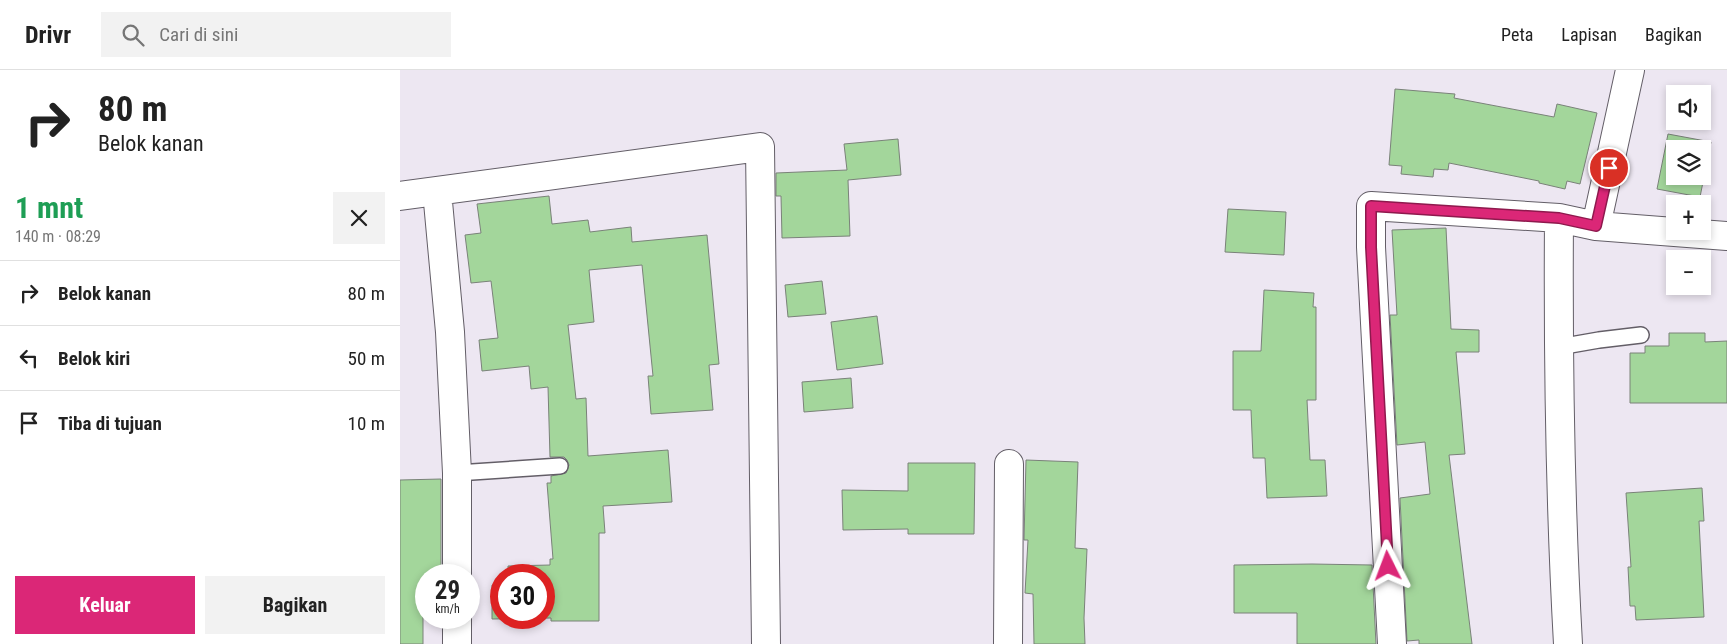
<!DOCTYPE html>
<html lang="id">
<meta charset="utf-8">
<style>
:root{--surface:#fff;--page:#f2f2f2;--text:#222;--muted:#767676;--line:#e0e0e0;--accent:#db2777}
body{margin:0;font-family:"Roboto Condensed",sans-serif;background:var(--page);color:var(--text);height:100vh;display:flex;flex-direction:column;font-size:19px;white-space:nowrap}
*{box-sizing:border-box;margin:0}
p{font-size:16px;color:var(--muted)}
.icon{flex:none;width:28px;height:28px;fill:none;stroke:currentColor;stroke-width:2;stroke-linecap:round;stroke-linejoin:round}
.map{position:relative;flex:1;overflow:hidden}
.side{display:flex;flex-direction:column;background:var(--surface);width:400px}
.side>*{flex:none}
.hud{background:#fff;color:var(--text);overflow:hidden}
.tools{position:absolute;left:1266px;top:15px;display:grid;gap:10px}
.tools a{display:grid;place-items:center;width:45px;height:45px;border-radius:0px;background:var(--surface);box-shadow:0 2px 8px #0003;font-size:25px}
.speed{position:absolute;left:15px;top:494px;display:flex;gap:10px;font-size:25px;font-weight:700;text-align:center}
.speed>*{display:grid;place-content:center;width:65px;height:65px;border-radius:50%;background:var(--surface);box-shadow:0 2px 8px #0003;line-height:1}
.speed small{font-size:12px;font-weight:400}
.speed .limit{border:8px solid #d22;background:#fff;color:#111}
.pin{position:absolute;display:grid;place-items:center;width:42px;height:42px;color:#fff;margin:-21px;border:2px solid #fff;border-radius:50%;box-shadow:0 1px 5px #0007}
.me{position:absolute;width:55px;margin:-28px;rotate:357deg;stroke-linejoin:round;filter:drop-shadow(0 0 4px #0008)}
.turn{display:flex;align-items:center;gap:18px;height:105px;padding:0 15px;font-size:22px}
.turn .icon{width:65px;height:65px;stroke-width:2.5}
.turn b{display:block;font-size:35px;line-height:42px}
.round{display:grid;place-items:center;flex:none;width:52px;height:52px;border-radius:0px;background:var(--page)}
.summary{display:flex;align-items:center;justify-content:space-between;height:85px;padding:0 15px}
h1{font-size:30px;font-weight:700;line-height:38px;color:#1e9e55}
.cta{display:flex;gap:10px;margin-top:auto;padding:10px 15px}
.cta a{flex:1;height:58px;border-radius:0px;background:var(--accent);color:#fff;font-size:20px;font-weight:700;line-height:58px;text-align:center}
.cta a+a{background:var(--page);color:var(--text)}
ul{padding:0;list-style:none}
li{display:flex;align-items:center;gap:15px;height:65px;padding:0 15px;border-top:1px solid var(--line)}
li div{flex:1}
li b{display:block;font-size:19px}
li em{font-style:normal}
header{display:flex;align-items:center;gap:30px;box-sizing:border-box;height:70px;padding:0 25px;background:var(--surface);border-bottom:1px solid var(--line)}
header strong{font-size:24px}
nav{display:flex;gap:28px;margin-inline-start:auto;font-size:18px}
.search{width:350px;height:45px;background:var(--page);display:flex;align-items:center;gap:12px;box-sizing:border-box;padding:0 18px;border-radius:0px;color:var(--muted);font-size:19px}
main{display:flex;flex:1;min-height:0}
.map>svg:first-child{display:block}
.building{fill:#a3d69b;stroke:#7a8279;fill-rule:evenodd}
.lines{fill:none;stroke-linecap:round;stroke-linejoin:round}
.service-casing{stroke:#635e67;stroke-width:18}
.minor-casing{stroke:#635e67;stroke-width:30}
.service{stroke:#fff;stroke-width:15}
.minor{stroke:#fff;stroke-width:28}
.route-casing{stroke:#8e194d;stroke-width:12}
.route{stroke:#db2777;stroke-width:9}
</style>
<header>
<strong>Drivr</strong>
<div class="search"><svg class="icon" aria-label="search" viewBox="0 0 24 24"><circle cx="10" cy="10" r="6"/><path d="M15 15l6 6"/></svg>Cari di sini</div>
<nav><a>Peta</a><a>Lapisan</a><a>Bagikan</a></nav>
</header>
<main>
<section class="side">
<div class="hud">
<div class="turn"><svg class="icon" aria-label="right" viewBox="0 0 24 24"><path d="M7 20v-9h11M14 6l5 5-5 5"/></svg><div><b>80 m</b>Belok kanan</div></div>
</div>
<div class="summary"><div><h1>1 mnt</h1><p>140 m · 08:29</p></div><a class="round"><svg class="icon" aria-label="close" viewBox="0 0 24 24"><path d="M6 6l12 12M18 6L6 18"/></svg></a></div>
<ul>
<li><svg class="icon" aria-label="right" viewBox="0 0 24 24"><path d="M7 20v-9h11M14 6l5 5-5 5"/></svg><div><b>Belok kanan</b></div><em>80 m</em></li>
<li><svg class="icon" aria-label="left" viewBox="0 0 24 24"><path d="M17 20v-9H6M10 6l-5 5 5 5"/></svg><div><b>Belok kiri</b></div><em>50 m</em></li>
<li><svg class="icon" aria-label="arrive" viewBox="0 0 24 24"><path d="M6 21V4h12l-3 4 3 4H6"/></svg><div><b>Tiba di tujuan</b></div><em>10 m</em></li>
</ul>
<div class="cta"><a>Keluar</a><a>Bagikan</a></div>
</section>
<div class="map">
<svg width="1327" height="574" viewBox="0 0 1327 574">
<rect width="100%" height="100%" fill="#ede7f2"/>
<path class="building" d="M995 19 1055 24 1054 28 1154 47 1157 34 1197 43 1180 114 1167 111 1165 119 1139 113V111L1049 93 1048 100 1034 99 1033 107 1001 104 1002 96 989 95Z
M1268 64 1311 72 1300 127 1257 119ZM1275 79H1302V106H1275Z
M498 69 501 105 448 110 450 166 382 168 381 126H376V103L447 100 444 74Z
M149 126 152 154 188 150 190 162 231 157 232 172 307 165 319 294 309 295 313 340 251 344 248 306H253L242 195 189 200 194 252 168 255 176 329 186 328 188 386 268 380 272 432 203 436 205 463H199V551H151V548L92 549V515H101V548H144V505H108V496L150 495V489H153L147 413H151V406L166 403 169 395 167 390 164 387H150L148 317 131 319 129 296 82 301 79 270 98 268 91 211 71 213 65 165 81 163 77 134Z
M828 139 886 142 884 185 825 182Z
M1046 158 1051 259 1079 260V282H1056L1065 384 1049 385 1072 574H1019V570L1007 571 1000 428 1030 424 1025 372 997 375 990 245H997L992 160Z
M422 211 426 244 388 247 385 215Z
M864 220 914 223 913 237H916V330H907L910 390H925L927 426 867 428 865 388H853L851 340H833V281H861Z
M477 246 483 294 437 300 431 252Z
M1269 263H1305V272L1327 271V333H1230V283H1245V276H1269Z
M451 308 453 338 404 342 402 312Z
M626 390 678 392 675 478 687 479 684 548 685 574H634L633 524 625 523 628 470H624Z
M508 393H575L574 464H508V459L443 460 442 420 508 421Z
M41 409V505H26V516H23V574H0V410Z
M1302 418 1304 451H1299L1304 547 1236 550 1235 536H1230L1228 497H1231L1226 423Z
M912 494 972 495 976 574H897V543H834V495Z"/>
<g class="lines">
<defs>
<path id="service" d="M1159 277 1199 270 1241 265
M57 403 160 396"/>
<path id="minor" d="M37 121 50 262 57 403V505
M0 126 360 77 366 574
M1159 148C1158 290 1160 432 1168 574
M1196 156 1230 0
M57 548V574
M608 574 609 394
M992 574 971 177V136L1159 148 1196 156 1327 166"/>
</defs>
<use href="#service" class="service-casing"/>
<use href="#minor" class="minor-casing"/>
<use href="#service" class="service"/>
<use href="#minor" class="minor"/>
</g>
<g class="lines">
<defs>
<path id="route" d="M988 496 971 177V136L1159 148 1196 156 1209 98"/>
</defs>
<use href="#route" class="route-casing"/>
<use href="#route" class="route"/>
</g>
</svg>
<div class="tools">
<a><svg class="icon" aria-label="sound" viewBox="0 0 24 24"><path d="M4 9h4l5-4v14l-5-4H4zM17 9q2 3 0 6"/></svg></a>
<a><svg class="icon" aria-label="layers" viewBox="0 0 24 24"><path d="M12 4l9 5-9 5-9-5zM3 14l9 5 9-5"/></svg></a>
<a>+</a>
<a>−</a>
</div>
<div class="speed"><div>29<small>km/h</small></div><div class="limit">30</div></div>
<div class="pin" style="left:1209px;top:98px;background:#d93025"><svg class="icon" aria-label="arrive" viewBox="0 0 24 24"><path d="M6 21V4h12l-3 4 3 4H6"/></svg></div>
<svg class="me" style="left:988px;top:496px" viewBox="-20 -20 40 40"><path d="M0-17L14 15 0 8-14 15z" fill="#db2777" stroke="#fff" stroke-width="4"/></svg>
</div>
</main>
